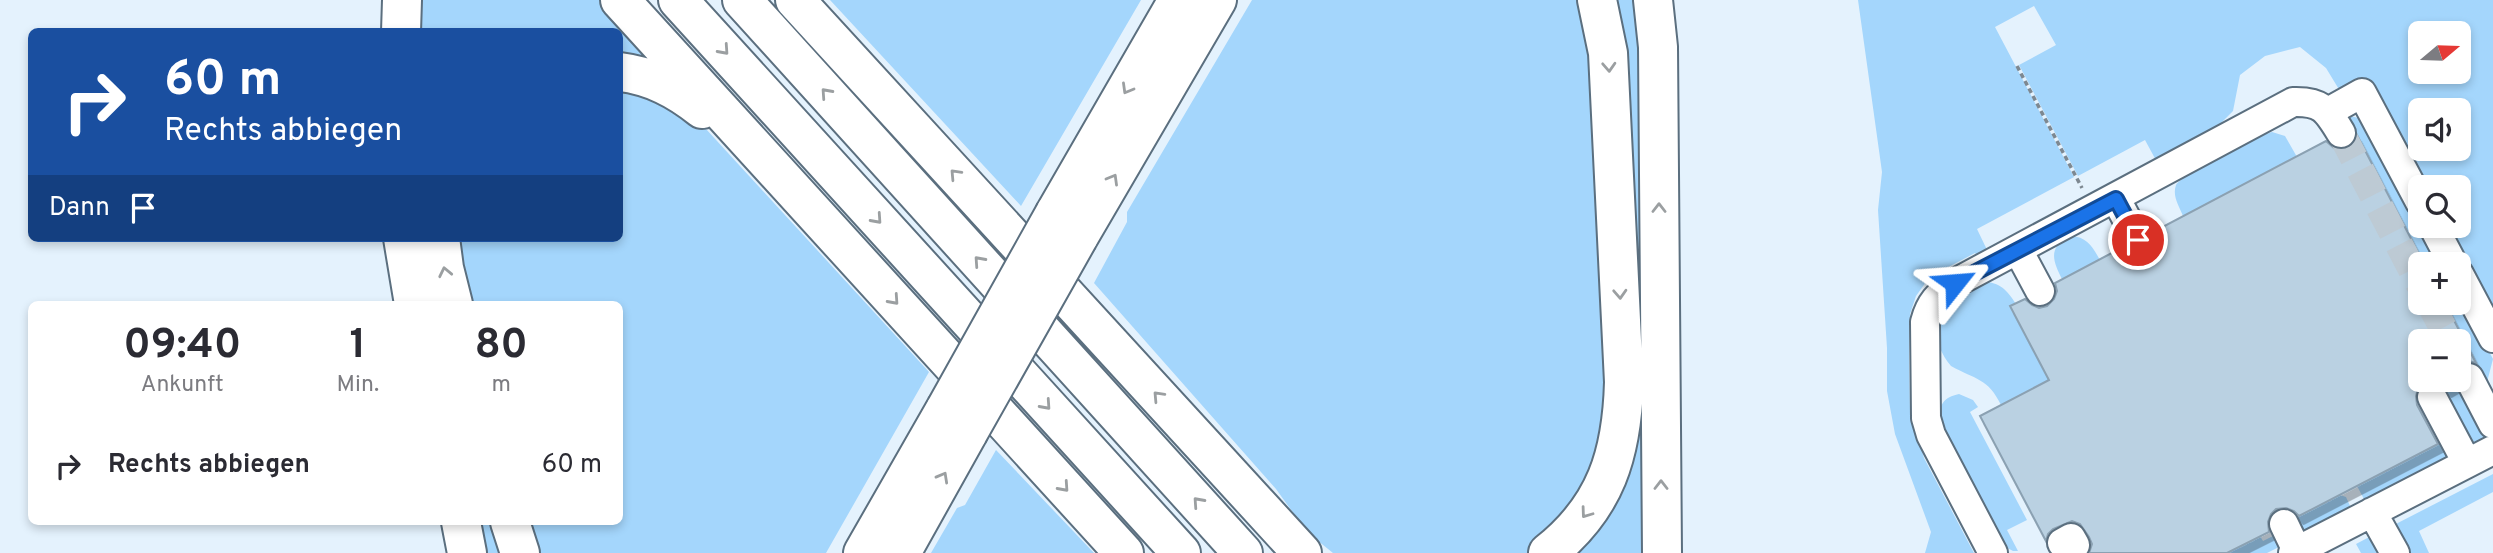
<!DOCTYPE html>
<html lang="de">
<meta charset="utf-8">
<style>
:root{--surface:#fff;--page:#f7f7f7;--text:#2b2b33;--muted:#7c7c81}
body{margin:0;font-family:Overpass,sans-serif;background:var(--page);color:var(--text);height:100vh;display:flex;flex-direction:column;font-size:26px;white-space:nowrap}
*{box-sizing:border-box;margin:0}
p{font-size:23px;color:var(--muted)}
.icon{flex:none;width:38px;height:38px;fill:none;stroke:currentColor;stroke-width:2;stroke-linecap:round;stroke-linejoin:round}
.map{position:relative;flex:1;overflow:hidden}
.drawer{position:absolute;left:28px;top:301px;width:595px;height:224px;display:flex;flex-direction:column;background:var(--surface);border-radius:10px;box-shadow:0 4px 10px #0003}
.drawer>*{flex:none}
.guide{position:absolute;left:28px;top:28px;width:595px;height:214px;border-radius:10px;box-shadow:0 4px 10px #0003;background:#1a4fa0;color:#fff;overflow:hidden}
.needle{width:46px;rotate:71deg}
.tools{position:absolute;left:2408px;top:21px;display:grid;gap:14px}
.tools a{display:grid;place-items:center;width:63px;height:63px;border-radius:10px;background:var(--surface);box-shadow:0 4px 10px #0003;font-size:35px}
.pin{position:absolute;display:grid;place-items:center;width:60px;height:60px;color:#fff;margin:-30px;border:4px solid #fff;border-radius:50%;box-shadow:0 2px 7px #0007}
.me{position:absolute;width:77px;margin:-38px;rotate:62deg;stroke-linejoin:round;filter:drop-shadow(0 0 5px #0008)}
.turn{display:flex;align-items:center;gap:24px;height:147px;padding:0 21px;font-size:32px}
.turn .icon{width:91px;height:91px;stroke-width:2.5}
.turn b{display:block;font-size:49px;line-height:60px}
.then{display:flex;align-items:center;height:66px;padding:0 21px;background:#0003;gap:14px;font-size:26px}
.eta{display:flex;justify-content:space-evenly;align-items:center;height:119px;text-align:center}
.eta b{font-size:42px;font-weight:700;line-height:49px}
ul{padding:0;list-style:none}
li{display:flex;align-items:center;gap:21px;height:91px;padding:0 21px}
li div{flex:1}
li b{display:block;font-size:26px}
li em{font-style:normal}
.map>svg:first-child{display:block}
.green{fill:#a4d6fc;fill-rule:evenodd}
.building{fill:#bad1e2;stroke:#8ba1b2;stroke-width:2;filter:url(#shadow)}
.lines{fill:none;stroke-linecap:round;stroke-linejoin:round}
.minor-tunnel{stroke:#bdcad4;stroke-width:28;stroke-dasharray:28 14;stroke-linecap:butt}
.minor-casing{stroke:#5b6f7f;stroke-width:32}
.highway-casing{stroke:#5b6f7f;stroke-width:42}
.path{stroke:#7d8891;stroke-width:3.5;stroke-dasharray:5 3.5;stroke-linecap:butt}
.minor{stroke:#fff;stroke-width:28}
.highway{stroke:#fff;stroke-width:38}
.highway-bridge-casing{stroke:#5b6f7f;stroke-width:42;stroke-linecap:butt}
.highway-bridge{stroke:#fff;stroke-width:38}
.oneway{stroke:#9b9fa1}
.route-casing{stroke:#114b97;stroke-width:18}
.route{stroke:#1a73e8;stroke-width:12}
</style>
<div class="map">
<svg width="2493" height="553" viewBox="0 0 2493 553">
<defs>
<filter id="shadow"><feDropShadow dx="4.5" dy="8" stdDeviation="0" flood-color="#0004"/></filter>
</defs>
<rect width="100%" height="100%" fill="#e4f2fd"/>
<path class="green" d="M417 0H606L677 76 620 59V32H415Z
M830 0H1141L1021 206Z
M1252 0H1585L1612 377 1591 486 1529 553H1333L1307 532 1276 489 1094 283 1127 222V212Z
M1612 0H1636L1639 23 1646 553H1574L1603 517Z
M1858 0H2493V319L2443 226H2459V187H2423L2364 78 2340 91 2326 68 2300 47 2265 56 2240 75 2233 111 2218 126 2161 156 2164 162 2158 164 2145 140 2078 176 2019 65 2056 45 2034 6 1995 27 2074 177 1977 229 1989 254 1980 259 1975 253 1935 274 1926 282 1916 296 1910 314 1909 356 1910 408 1924 458 1974 553H1925L1931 532 1895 434 1887 391V348L1878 210 1882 172ZM2420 33H2459V72H2420ZM2420 110H2459V149H2420Z
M620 84 684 110 706 129 929 372 826 553H535L525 522H620V304H466L456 238H620Z
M2345 115 2368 120 2420 220V226L2443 264H2424Z
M2272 132 2285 136 2297 157 2183 216C2179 206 2172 196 2176 185 2182 174 2258 136 2272 132Z
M2071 236C2087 237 2092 246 2100 260L2062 279C2052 260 2048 246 2071 236Z
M1983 282C2000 282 2007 290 2016 304L2010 307 2049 380 2001 405C1988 378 1976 380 1951 366 1933 343 1935 331 1945 305Z
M2459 294 2493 359 2486 386 2445 303H2459Z
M2460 382 2486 433V437L2466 447 2438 394Z
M1959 394 1973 400 1978 407 1970 412 2027 520 2007 530 2018 551H2013L2002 545 1940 426C1938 409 1940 398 1959 394Z
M2446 439 2453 455 2365 501 2357 486Z
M996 450 1094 553H931L957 508 965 505Z
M2493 474V492L2419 531 2429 553H2404L2390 527Z
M2340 495 2346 497 2351 508 2308 531H2304L2294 519Z
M475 522H496L504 553H482Z
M2375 534 2385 553H2361L2356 544Z
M2260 536 2263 541 2273 536 2279 547 2267 553H2227Z"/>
<path class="building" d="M2357 135 2420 256V303H2445L2476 363 2469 361 2459 365V341H2420V380H2453L2454 385 2447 389 2440 383 2432 380 2425 382 2418 388 2416 396 2417 405 2438 444 2299 516 2294 511 2286 508 2276 509 2271 514 2268 522 2269 532 2227 553H2089L2092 544 2089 537 2080 524 2072 521 2053 529 2048 534 2046 541 1980 416 2049 380 2010 306 2025 299 2032 305 2039 308 2047 306 2054 299 2057 291 2055 283 2123 247 2130 254 2137 257 2145 255 2152 248 2155 240 2153 232 2326 141 2334 148 2342 150 2349 147 2355 141Z"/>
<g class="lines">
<path class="minor-tunnel" d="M2341 133 2420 285
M2430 303 2450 341"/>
<defs>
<path id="minor" d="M2328 112 2362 93 2420 202
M2116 199 2138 240
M2433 226 2453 264
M2018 250 2040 291
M2459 274 2493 338
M2469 378 2493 424
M2432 397 2467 463
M2372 512 2395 553
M2284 524 2297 551
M2062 543 2071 538 2075 545
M1993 553 1931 435 1926 418 1925 322C1930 303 1938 295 1955 283L2293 102C2322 101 2327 110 2341 133
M2293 553 2493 450"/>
<path id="highway" d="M620 0 1124 553
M678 0 1181 553
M742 0 1243 553
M795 0 1302 553
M1653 0 1658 47 1662 553
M401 32 402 0
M620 72C652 76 677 89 702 109
M1055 213 1178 0
M403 238 414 304
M440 238 444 268 453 304
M1078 238 1217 0
M461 522 467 553
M510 522 520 553
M863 553 946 408
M901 553 968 433
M1548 553C1606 507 1622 454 1624 382L1608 53 1597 0"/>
</defs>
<use href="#minor" class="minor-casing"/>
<use href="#highway" class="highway-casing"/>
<path class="path" d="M2017 66 2082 188"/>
<use href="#minor" class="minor"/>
<use href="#highway" class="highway"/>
<defs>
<path id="highway-bridge" d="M946 408 1055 213
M968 433 1078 238"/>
</defs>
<use href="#highway-bridge" class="highway-bridge-casing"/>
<use href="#highway-bridge" class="highway-bridge"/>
</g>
<defs><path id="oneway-chevron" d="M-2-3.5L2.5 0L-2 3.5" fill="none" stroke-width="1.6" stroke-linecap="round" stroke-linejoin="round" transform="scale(1.75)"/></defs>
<g class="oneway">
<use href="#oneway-chevron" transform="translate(724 50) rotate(48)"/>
<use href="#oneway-chevron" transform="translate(1609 67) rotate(87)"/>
<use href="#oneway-chevron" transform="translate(1127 89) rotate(120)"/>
<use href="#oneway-chevron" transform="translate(826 93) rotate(-132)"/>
<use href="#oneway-chevron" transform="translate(955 174) rotate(-133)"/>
<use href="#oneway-chevron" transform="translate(1113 179) rotate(-60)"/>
<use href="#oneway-chevron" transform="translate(1659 208) rotate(-90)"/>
<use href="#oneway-chevron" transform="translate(877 219) rotate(48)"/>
<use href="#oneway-chevron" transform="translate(979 261) rotate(-132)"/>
<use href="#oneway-chevron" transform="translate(445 272) rotate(-102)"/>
<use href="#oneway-chevron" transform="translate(1620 294) rotate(87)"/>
<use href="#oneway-chevron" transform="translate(894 300) rotate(48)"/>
<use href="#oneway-chevron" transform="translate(1158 396) rotate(-133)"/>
<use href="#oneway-chevron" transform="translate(1046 405) rotate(48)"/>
<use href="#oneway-chevron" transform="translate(943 477) rotate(-61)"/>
<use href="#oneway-chevron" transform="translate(1661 485) rotate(-90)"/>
<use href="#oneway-chevron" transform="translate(1064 487) rotate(48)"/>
<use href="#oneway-chevron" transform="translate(1198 502) rotate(-132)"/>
<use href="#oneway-chevron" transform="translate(1586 513) rotate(126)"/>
</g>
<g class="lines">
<defs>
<path id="route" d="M1955 283 2116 199 2138 240"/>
</defs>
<use href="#route" class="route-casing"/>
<use href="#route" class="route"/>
</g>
</svg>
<div class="tools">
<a><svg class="needle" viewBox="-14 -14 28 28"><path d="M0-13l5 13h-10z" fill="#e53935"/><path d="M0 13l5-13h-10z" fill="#7c7c81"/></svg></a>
<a><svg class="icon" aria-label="sound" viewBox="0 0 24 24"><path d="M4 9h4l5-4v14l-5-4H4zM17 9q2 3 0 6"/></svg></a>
<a><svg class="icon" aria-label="search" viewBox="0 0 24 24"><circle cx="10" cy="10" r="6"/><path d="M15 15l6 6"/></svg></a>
<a>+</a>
<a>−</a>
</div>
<div class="pin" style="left:2138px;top:240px;background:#d93025"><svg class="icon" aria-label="arrive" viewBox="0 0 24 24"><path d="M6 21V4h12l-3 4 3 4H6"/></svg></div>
<svg class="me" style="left:1955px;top:283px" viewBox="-20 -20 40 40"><path d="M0-17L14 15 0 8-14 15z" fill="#1a73e8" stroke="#fff" stroke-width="4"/></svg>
<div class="guide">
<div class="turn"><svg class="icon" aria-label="right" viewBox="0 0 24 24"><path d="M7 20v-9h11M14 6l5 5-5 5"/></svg><div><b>60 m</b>Rechts abbiegen</div></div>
<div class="then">Dann<svg class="icon" aria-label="arrive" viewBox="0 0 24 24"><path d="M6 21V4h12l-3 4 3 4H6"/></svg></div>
</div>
<section class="drawer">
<div class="eta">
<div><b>09:40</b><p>Ankunft</p></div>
<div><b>1</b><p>Min.</p></div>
<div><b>80</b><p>m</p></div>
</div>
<ul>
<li><svg class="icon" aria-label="right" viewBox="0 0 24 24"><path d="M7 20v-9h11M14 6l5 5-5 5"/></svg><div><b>Rechts abbiegen</b></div><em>60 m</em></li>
</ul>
</section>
</div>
